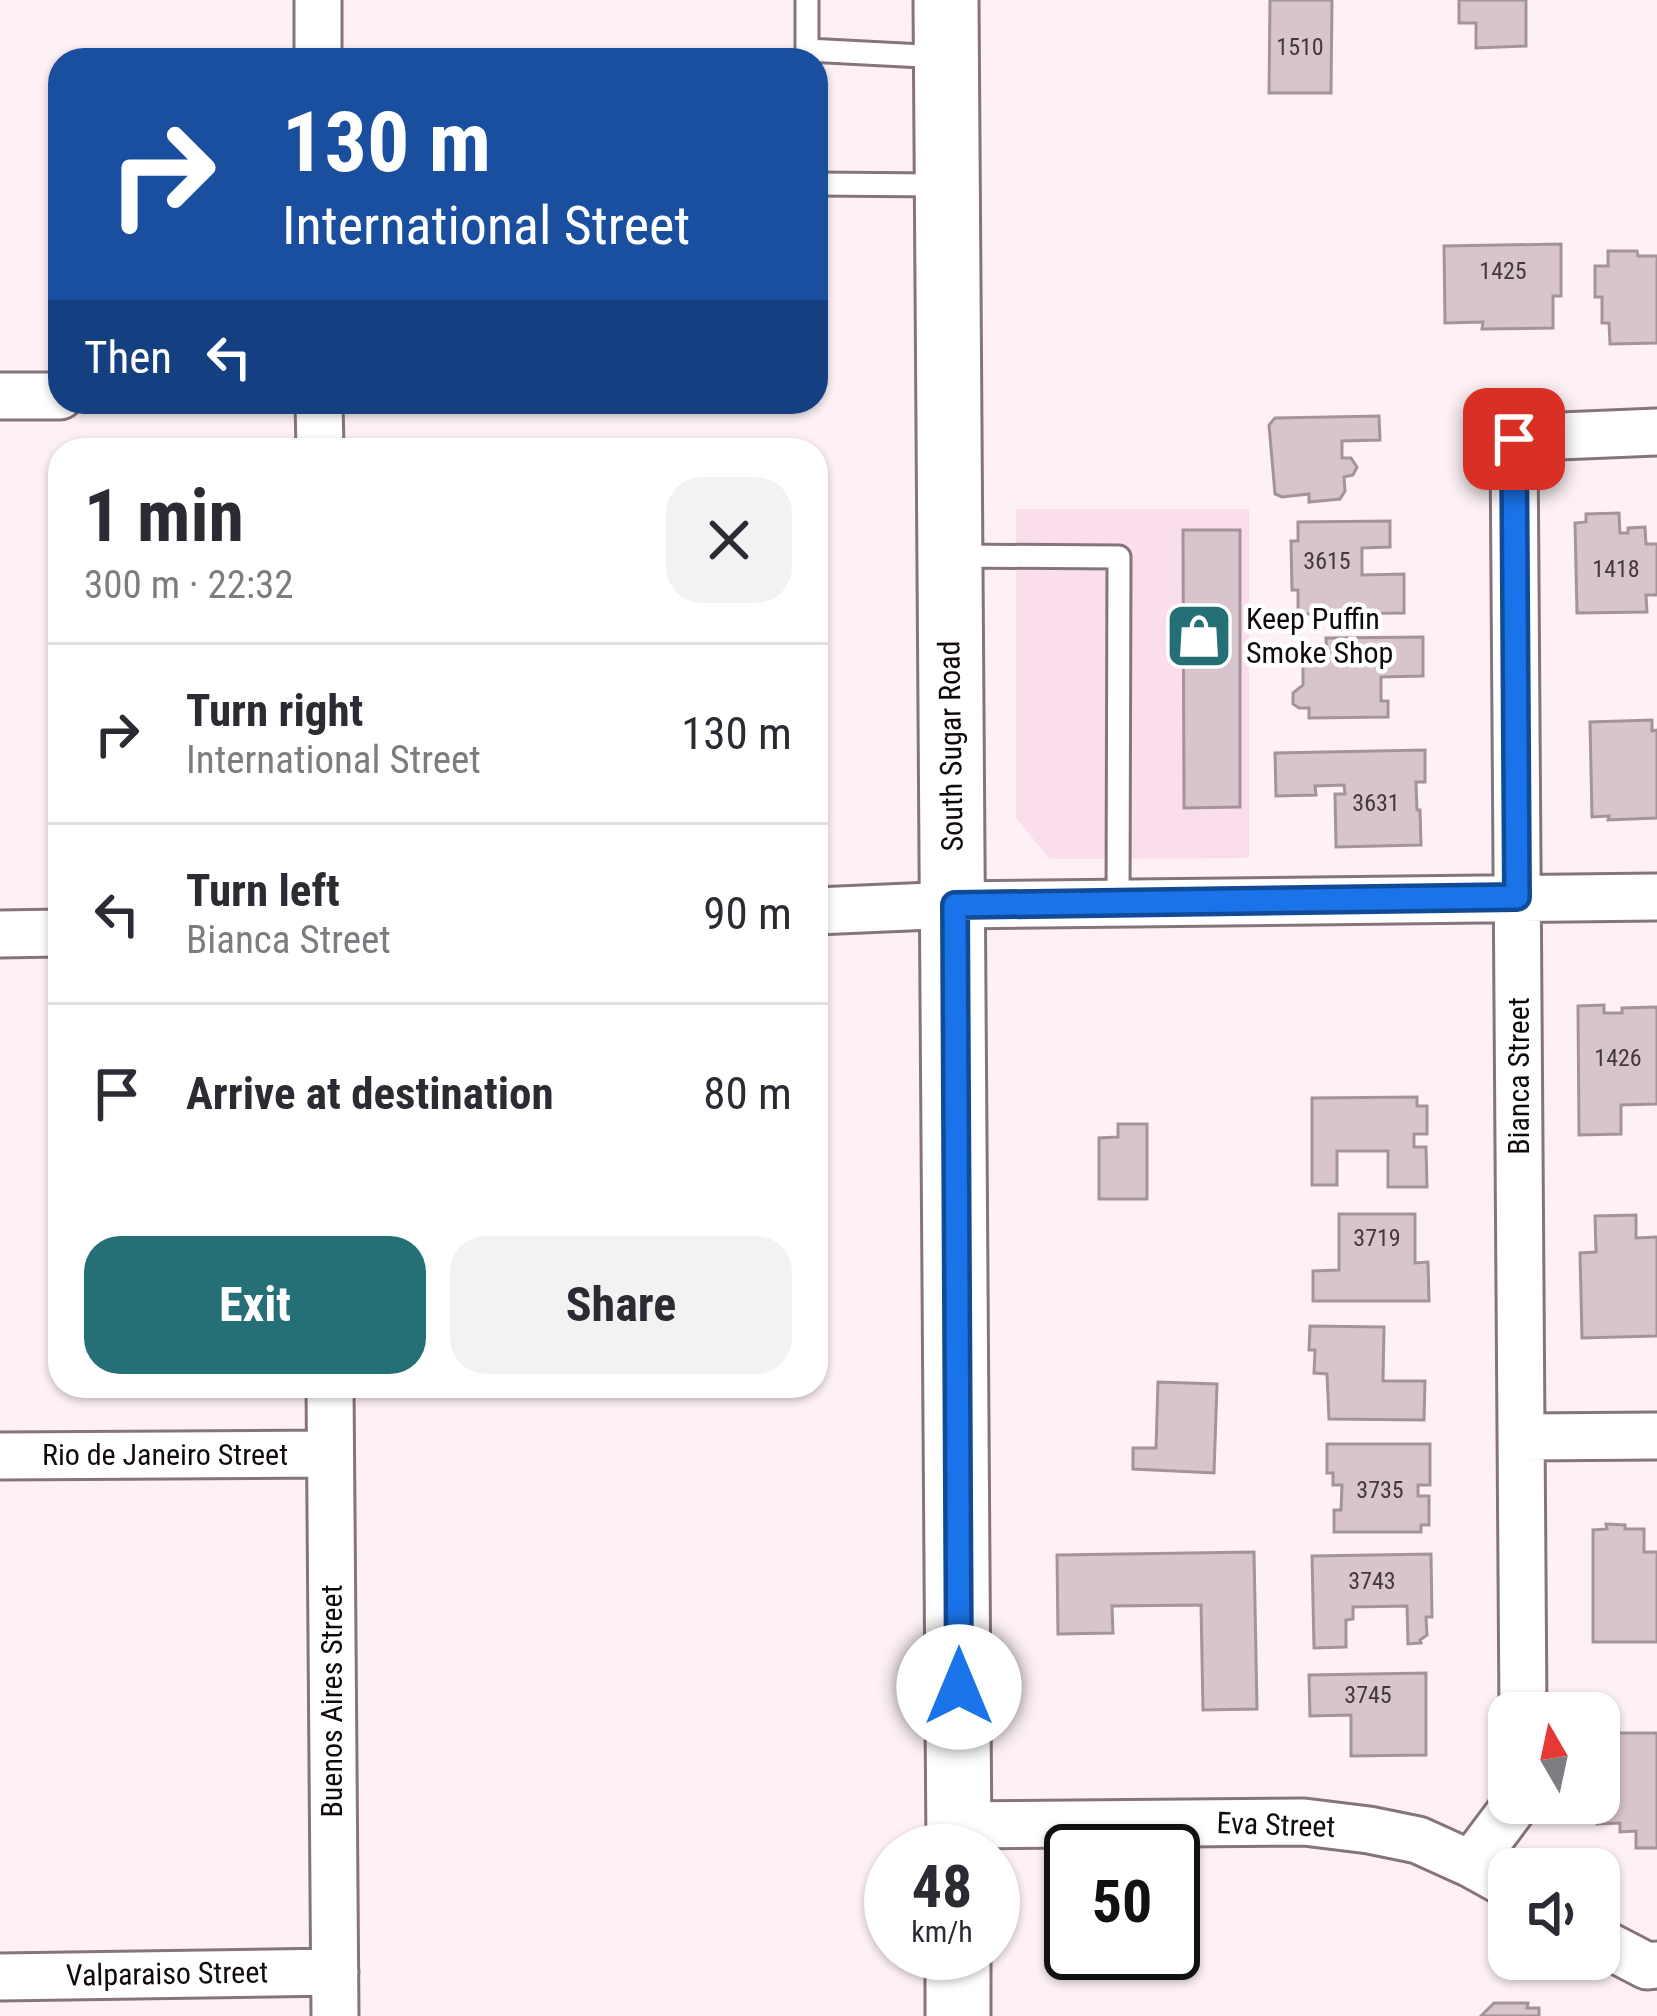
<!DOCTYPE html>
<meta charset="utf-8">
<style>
:root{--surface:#fff;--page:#f2f2f3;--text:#2b2b33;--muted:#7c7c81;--line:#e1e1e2;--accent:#256f77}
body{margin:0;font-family:"Roboto Condensed",sans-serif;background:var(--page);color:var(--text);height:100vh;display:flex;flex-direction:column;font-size:45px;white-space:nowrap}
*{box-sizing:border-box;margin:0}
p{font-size:39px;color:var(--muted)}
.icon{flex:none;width:66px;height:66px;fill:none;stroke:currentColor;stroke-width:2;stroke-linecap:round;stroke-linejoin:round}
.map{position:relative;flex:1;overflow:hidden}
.details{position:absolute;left:48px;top:438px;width:780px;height:960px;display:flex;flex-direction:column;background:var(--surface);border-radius:36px;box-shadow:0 3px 9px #0004}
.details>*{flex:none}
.guide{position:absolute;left:48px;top:48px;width:780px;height:366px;border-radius:36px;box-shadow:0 3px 9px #0004;background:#1a4fa0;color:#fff;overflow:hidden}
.needle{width:78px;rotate:351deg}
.tools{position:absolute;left:1488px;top:1692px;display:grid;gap:24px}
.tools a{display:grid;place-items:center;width:132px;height:132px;border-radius:24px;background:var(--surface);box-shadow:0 3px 9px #0004;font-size:60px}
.speed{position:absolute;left:864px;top:1824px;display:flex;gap:24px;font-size:60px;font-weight:700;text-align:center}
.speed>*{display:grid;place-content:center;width:156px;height:156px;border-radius:50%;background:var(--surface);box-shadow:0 3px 9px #0004;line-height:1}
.speed small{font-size:30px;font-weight:400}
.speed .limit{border:6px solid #111;border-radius:18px;background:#fff;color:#111}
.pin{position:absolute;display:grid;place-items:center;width:102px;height:102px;color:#fff;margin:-51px;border-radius:24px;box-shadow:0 6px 18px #0006}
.me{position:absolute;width:132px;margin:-66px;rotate:0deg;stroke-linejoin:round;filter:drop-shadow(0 0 9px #0008)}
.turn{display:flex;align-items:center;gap:42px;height:252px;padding:0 36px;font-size:54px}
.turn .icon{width:156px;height:156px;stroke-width:2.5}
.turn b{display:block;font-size:84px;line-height:102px}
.then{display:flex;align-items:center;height:114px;padding:0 36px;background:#0003;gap:24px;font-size:45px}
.round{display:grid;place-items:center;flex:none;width:126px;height:126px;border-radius:36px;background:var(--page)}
.overview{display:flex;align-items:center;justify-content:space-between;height:204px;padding:0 36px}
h1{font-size:72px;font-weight:700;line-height:90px}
.action{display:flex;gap:24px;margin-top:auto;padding:24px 36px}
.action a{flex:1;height:138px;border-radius:36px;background:var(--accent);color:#fff;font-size:48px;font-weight:700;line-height:138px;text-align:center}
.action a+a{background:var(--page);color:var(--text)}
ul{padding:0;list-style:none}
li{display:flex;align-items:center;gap:36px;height:180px;padding:0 36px;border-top:3px solid var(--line)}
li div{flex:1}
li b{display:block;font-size:45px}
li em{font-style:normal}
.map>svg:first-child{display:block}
.built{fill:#fadeeb}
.building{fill:#d7c4cc;stroke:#a5939b;stroke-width:3}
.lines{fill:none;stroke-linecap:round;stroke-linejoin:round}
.service-casing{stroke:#86747c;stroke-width:27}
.minor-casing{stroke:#86747c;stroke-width:51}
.secondary-casing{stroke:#86747c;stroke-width:69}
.service{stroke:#fff;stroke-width:21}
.minor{stroke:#fff;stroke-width:45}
.secondary{stroke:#fff;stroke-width:63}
.route-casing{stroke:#114b97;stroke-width:30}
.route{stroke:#1a73e8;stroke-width:21}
.labels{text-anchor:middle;stroke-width:9;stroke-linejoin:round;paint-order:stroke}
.number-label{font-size:24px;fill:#42383d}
.poi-label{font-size:30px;fill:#100a0d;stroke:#fff;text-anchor:start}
.street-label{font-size:30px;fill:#100a0d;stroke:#fff}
</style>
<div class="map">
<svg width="1657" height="2016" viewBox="0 0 1657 2016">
<rect width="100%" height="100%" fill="#fdf1f6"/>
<path class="built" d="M1016 509H1249V858L1050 859 1016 818Z"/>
<path class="building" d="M1270 0H1332L1331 93H1269Z
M1459 0H1526V46L1476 48V23H1459Z
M1561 244V296H1553V328L1482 329 1483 322 1445 323 1444 246Z
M1608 251H1637L1638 256H1657V343L1610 344 1609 323H1602V297H1595V266H1608Z
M1379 416 1380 440 1342 441V458H1351L1357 467 1353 475 1344 477 1345 491 1340 499 1309 502V494L1282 497 1275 494 1269 425 1275 418Z
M1619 513 1620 533H1628V528L1645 527 1646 544H1657V595H1646L1647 612 1577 613 1575 523 1586 522V514Z
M1390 521V547L1362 548V575L1404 574V613L1298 614V590H1292L1291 541H1298V522Z
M1183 530H1240V807L1184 808Z
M1423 637V676L1381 677V701H1388V717L1309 718V708H1299L1293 704V693L1303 685V662H1327L1326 638Z
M1652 720V731L1657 730V818L1608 820 1609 816 1592 817 1590 722Z
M1425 750V782H1416L1417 810H1420L1421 845 1336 847 1335 794H1345L1344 785 1315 786 1316 795 1276 796 1275 753Z
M1604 1005V1013H1622V1008L1657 1007V1104L1621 1105V1134L1579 1135 1578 1006Z
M1417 1097V1106H1427V1134H1414V1147H1426L1427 1187H1388V1151H1337V1185H1312V1098Z
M1118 1124H1147V1199H1099V1138L1118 1137Z
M1339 1214H1415V1263L1428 1262 1429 1301H1313V1271L1339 1270Z
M1636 1215V1238L1657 1237V1336L1582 1338 1580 1253 1596 1252 1595 1216Z
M1310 1326 1384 1327 1383 1381H1425L1424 1420 1329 1419 1327 1374 1314 1373 1315 1350H1309Z
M1158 1382 1217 1384 1214 1473 1133 1469V1448H1156Z
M1327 1444H1430V1485H1418V1496H1429V1525H1421V1532H1334V1510H1341L1342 1485H1333V1473H1327Z
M1606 1524 1625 1525V1529H1644V1552H1657V1642H1593V1530L1607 1529Z
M1254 1552 1257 1709 1203 1710 1201 1605 1112 1606 1113 1633 1058 1634 1057 1555Z
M1431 1554 1432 1617H1426L1427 1635 1420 1640 1421 1643 1408 1644 1407 1606 1353 1607V1619L1346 1620V1647L1314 1648 1312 1556Z
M1426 1673V1755L1351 1756V1715L1310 1716 1309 1675Z
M1599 1733H1657V1848H1636V1831L1620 1832V1823L1597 1824Z
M1494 2003H1528L1527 2008H1539V2016H1481Z"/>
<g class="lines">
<defs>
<path id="service" d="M807 0V50L942 57
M816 184 940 185
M956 556 1119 557 1118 903"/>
<path id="minor" d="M318 0V60
M0 396H60
M319 402 320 450
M816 911 955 905 1657 897
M0 934 60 933
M330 1386 335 2016
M1521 1437 1657 1436
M0 1456 330 1454
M1523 1713 1514 438 1657 432
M960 1825 1304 1822 1369 1830 1418 1840 1471 1864 1509 1885
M1471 1864 1510 1812 1514 1803
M1599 1941 1647 1966 1657 1965
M0 1977 335 1972"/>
<path id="secondary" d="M946 0 959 1851
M958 2016V1953"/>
</defs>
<use href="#service" class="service-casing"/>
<use href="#minor" class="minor-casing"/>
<use href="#secondary" class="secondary-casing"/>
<use href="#service" class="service"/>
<use href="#minor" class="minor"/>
<use href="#secondary" class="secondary"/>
</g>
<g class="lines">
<defs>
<path id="route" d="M959 1687 955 905 1517 897 1514 439"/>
</defs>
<use href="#route" class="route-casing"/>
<use href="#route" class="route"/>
</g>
<defs>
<symbol id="shop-square" viewBox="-11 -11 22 22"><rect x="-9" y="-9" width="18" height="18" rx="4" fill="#256f77" stroke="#fff"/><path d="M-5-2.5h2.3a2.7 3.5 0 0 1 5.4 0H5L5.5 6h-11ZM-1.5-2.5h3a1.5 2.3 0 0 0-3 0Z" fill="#fff"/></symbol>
</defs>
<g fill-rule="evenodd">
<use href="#shop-square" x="1161" y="598" width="76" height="76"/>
</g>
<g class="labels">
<g class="number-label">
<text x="1300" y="55">1510</text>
<text x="1503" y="279">1425</text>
<text x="1327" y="569">3615</text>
<text x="1616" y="577">1418</text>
<text x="1376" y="811">3631</text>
<text x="1618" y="1066">1426</text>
<text x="1377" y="1246">3719</text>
<text x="1380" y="1498">3735</text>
<text x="1372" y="1589">3743</text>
<text x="1368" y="1703">3745</text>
</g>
<g class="poi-label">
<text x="1246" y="629">Keep Puffin<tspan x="1246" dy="34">Smoke Shop</tspan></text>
</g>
<g class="street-label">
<text transform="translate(951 746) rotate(-91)" y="10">South Sugar Road</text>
<text transform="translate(1519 1076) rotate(-90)" y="10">Bianca Street</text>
<text x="165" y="1465">Rio de Janeiro Street</text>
<text transform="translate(332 1701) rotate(-90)" y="10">Buenos Aires Street</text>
<text transform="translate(1276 1825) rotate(2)" y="10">Eva Street</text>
<text transform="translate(167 1974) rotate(-1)" y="10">Valparaiso Street</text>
</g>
</g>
</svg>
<div class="tools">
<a><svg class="needle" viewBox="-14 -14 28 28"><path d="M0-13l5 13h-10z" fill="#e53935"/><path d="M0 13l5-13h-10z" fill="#7c7c81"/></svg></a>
<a><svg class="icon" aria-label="sound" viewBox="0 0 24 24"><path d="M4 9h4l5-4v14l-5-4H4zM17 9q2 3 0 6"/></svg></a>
</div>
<div class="speed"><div>48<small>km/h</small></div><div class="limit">50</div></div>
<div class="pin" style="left:1514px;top:439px;background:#d93025"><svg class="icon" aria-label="arrive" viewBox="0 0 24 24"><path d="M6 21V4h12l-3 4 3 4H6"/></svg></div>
<svg class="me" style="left:959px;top:1687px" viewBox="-20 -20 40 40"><circle r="19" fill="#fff"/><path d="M0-13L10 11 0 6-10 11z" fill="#1a73e8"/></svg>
<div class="guide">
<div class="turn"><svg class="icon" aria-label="right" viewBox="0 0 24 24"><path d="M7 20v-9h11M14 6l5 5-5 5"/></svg><div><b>130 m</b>International Street</div></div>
<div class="then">Then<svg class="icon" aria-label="left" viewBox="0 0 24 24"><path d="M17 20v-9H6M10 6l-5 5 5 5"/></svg></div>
</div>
<section class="details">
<div class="overview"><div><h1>1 min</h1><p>300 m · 22:32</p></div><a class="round"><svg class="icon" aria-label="close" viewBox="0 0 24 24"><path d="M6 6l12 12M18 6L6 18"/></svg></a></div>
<ul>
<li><svg class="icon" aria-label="right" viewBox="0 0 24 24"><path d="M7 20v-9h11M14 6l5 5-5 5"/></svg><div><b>Turn right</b><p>International Street</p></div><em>130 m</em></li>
<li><svg class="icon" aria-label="left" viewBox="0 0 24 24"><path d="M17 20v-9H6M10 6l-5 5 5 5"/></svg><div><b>Turn left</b><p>Bianca Street</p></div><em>90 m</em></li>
<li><svg class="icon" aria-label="arrive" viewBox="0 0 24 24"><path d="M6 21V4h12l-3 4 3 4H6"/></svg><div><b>Arrive at destination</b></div><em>80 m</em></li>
</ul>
<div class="action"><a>Exit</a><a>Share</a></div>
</section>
</div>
